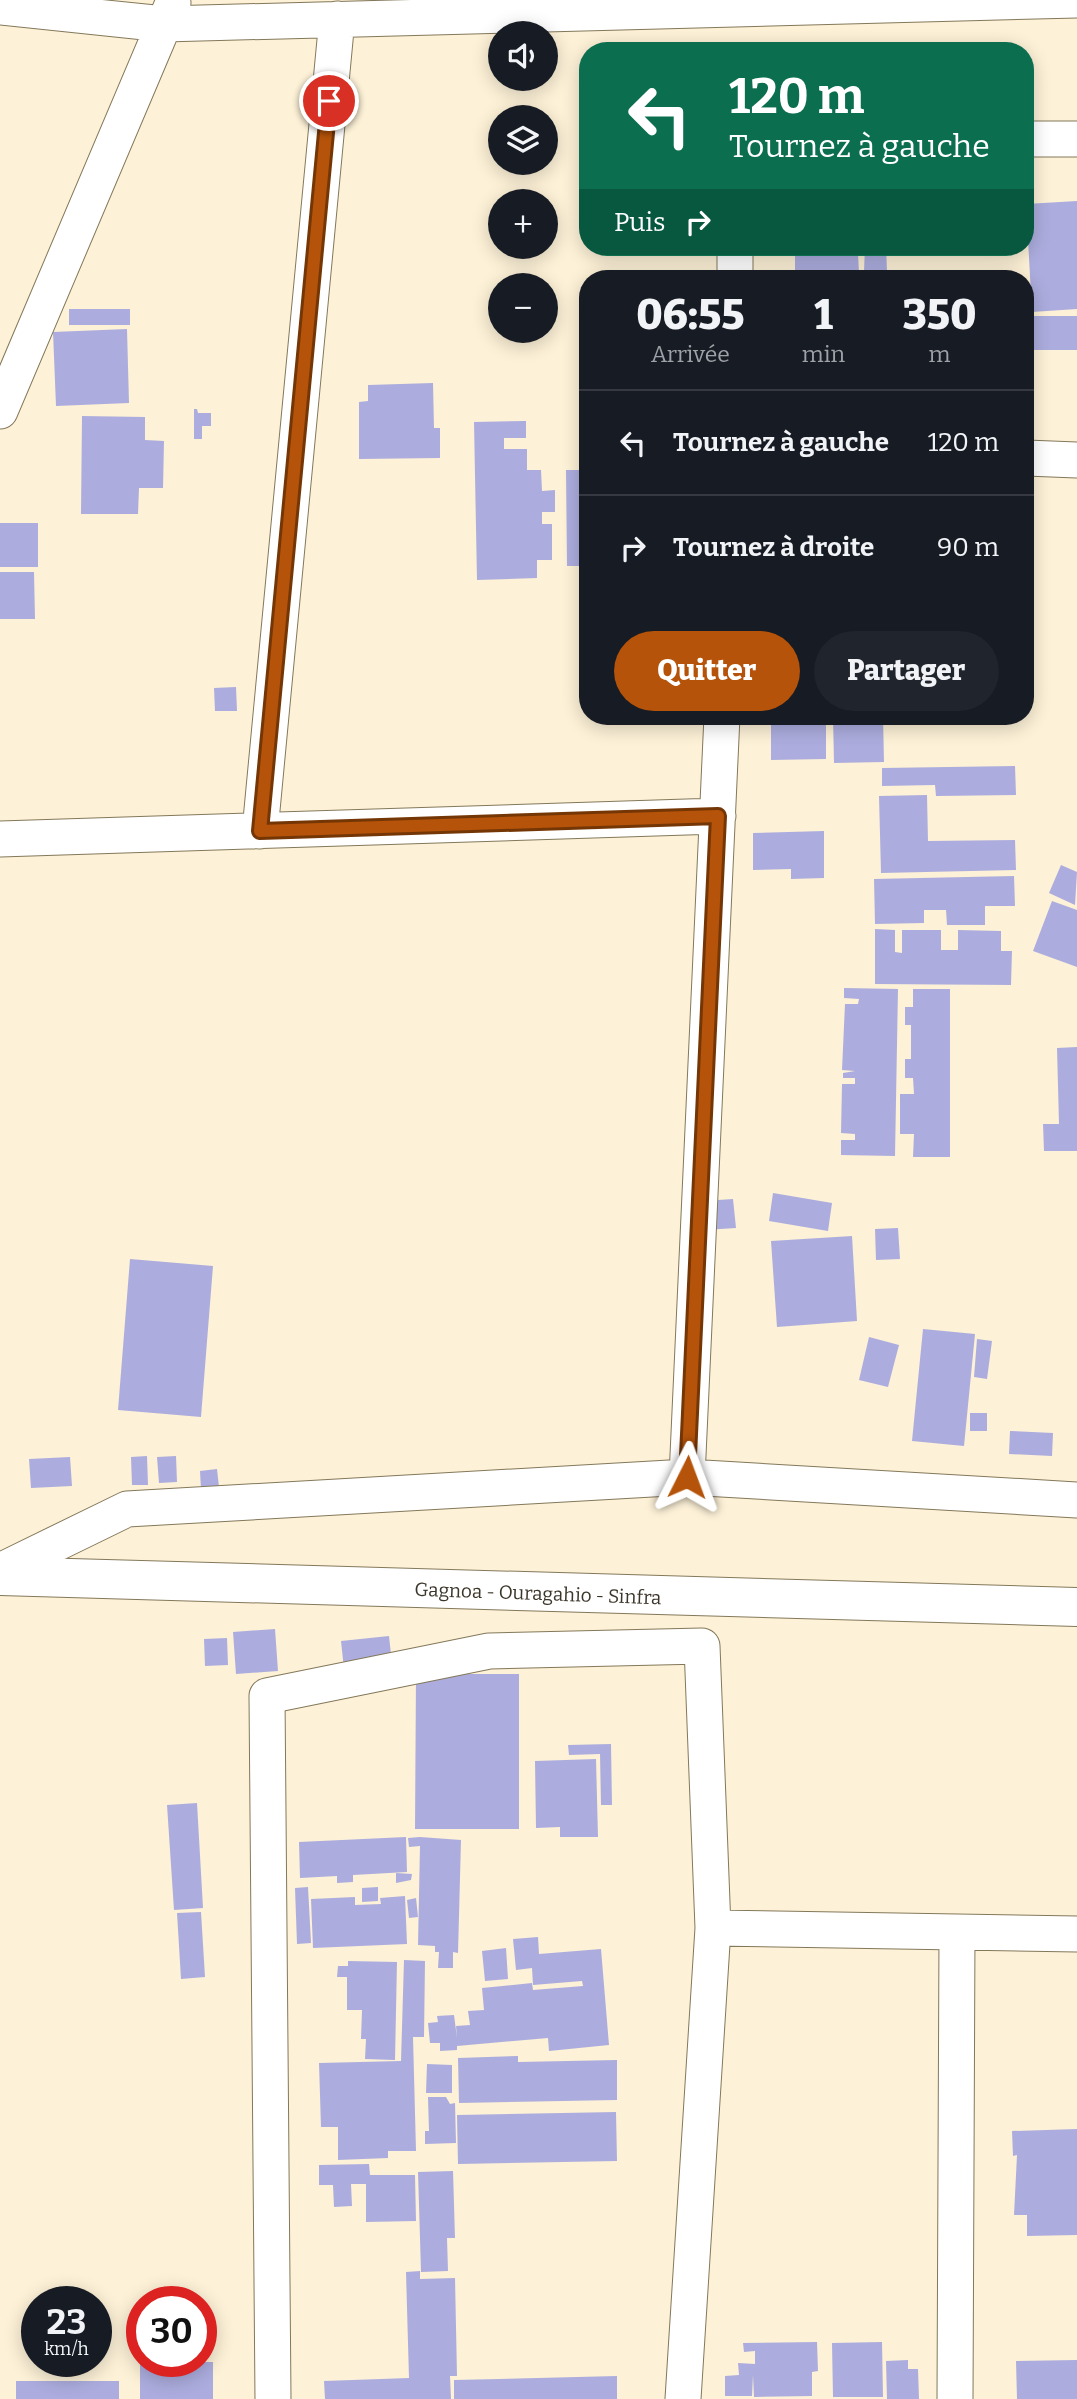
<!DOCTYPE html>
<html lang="fr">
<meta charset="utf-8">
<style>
:root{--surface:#171b24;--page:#20242c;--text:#f1f3f6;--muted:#9ea1a6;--line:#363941;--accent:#b45309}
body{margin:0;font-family:Bitter,serif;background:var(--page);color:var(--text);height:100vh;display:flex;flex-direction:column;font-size:26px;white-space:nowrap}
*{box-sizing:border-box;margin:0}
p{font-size:23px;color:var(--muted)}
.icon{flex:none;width:38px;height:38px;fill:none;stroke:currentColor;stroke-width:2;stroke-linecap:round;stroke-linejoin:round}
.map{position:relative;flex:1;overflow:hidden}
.side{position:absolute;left:579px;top:270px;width:455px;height:455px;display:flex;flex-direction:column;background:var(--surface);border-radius:28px;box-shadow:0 4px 18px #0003}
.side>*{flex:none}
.top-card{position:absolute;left:579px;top:42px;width:455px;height:214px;border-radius:28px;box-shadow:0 4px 18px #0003;background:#0b6e4f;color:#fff;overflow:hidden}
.buttons{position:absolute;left:488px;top:21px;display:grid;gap:14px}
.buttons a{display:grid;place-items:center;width:70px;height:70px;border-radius:50%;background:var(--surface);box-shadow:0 4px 18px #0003;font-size:35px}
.speed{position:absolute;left:21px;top:2286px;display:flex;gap:14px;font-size:35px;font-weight:700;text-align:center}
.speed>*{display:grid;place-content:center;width:91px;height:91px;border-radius:50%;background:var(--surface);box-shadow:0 4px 18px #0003;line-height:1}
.speed small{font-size:18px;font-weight:400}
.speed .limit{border:10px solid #d22;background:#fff;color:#111}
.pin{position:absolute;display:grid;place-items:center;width:60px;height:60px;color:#fff;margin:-30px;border:4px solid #fff;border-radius:50%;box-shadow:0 2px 7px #0007}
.me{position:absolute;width:77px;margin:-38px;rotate:3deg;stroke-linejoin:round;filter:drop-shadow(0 0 5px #0008)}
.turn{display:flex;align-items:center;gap:24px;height:147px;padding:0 35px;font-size:32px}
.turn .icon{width:91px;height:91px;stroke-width:2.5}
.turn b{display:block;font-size:49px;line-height:60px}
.then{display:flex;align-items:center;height:66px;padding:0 35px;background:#0003;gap:14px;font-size:26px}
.eta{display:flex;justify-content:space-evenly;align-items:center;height:119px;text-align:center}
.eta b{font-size:42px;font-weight:800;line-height:49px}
.cta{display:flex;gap:14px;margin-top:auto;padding:14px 35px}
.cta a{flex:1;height:80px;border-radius:42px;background:var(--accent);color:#fff;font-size:28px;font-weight:800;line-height:80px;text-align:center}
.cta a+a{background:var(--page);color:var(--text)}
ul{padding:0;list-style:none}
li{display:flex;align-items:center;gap:21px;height:105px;padding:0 35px;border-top:2px solid var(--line)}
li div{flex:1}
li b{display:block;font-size:26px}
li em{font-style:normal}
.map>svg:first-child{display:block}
.building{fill:#acadde}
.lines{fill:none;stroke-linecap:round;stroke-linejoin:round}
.minor-casing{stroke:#84785a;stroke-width:37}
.major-casing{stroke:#84785a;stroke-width:40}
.minor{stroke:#fff;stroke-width:35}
.major{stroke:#fff;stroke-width:38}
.route-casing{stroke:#753606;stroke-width:18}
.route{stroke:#b45309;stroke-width:12}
.labels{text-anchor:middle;stroke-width:5;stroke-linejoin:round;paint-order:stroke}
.street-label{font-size:19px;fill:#3c362a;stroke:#fff}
</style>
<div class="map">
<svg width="1077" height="2399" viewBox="0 0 1077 2399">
<rect width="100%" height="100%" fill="#fdf1d7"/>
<path class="building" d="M1077 201V309L1032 312 1026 204Z
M782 247H855V252L782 253Z
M865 247H886L887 271H864Z
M858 253 859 273 795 274V254Z
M69 309H130V325H69Z
M1026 316H1077V350H1026Z
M127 329 129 403 56 406 53 332Z
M433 383 434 428H440V458L359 459V402L368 401V385Z
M194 409H197L198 413H211V426H202V439H194Z
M82 416 145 417V440L164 441 163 488H139L138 514H81Z
M526 421V438H504V449H527V470H541L542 491 555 490V512H542V524H552V560H537V578L477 580 474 422Z
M566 470H588V566H567Z
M0 523H38V567H0Z
M0 572H34L35 619H0Z
M236 687 237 711H215L214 688Z
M771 716H826V759L771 760Z
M833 716H883L884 762 834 763Z
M1015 766 1016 795 936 796 935 785 882 786V768Z
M927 795 928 841 1015 840 1016 870 881 873 879 796Z
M824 831V878L791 879V869L753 870V833Z
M1061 865 1077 872 1075 905 1049 893Z
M1014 876 1015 906H985V925H947L946 910H924V923L875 924 874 879Z
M1052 901 1077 910V967L1033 951Z
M875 929 895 930V952L902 953V930H941V950H958V930L1001 931V951H1012L1011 985 875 984Z
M844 988 898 989 895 1156 841 1155V1140H855V1134L841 1133 842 1084H855V1078H843V1073L855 1071 842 1070 845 1004H858L859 999 844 998Z
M913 989H950V1157H913L914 1134H900V1094H914L913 1078H905V1059H911V1025H905V1007H913Z
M1077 1047V1151H1044L1043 1124H1059L1057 1048Z
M773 1193 832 1203 828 1231 769 1221Z
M733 1199 736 1228 705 1230 703 1201Z
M898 1228 900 1259 876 1260 875 1229Z
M852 1236 857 1321 777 1327 771 1241Z
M130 1259 213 1266 201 1417 118 1410Z
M923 1329 975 1334 964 1446 912 1441Z
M869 1337 899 1345 888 1387 859 1380Z
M977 1339 992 1341 987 1379 974 1377Z
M970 1413H987V1431H970Z
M1010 1431 1053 1433 1052 1456 1009 1454Z
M147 1456 148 1485H132L131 1457Z
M176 1456 177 1482 159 1483 157 1457Z
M70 1457 72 1486 31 1488 29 1459Z
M217 1469 219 1487 201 1489 200 1471Z
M275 1629 278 1671 236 1674 233 1632Z
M389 1636 392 1664 344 1669 341 1641Z
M227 1638 228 1665 205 1666 204 1639Z
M416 1674H519V1829H415Z
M611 1744 612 1805H601L600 1754 569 1755 568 1745Z
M596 1759 598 1837H560V1827L536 1828 535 1761Z
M197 1803 203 1908 174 1910 167 1805Z
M406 1837 407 1872 353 1875V1882L337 1883V1876L300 1878 299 1842Z
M420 1837 461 1840 458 1953 453 1952V1968H438L439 1952H435V1946L418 1945 420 1846 409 1847 408 1838Z
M396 1873 412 1874 411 1880 396 1883Z
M308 1887 311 1943 297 1944 295 1888Z
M378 1887V1901L362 1902V1888Z
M405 1896 407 1944 313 1948 311 1899 355 1897V1905L381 1904 380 1898Z
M416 1898 418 1917 409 1918 407 1900Z
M201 1912 205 1977 181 1979 177 1913Z
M538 1937 539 1954 601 1949 609 2045 549 2051 548 2038 457 2046V2050L440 2051V2043H430L428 2023 438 2022 437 2016 454 2015 457 2038 456 2026 470 2025 468 2011 484 2010 482 1988 532 1983 533 1990 583 1986 582 1981 533 1985 532 1968 516 1970 513 1939Z
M506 1948 508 1979 485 1981 482 1951Z
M404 1960 425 1961 424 2037H413L416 2151H388V2158L338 2160V2127H321L319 2063 401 2061Z
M348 1961 397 1962 395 2060 365 2059 366 2039H361L362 2010H347V1977H337L338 1966H348Z
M518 2056V2062L617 2060V2100L459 2103 458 2058Z
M427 2064 452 2065V2093H426Z
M428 2097H446L450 2104 455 2103 456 2143 425 2144V2131H429Z
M616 2112 617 2161 458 2164 457 2115Z
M1077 2129V2235L1027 2236V2215H1014L1017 2155 1013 2156 1012 2131Z
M369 2164 370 2175H415L416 2221 366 2222V2184H351L352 2206 334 2207 333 2185H319V2165Z
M453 2171 455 2238H447L448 2271 421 2272 418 2172Z
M420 2271V2279L455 2278 457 2376H450L451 2399H325L324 2381 409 2378 406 2272Z
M817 2342 818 2371 812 2372V2396L754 2397 753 2375 752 2396H725V2376L739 2375 738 2363 755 2364V2351L744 2352 743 2343Z
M882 2342 883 2397H833L832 2343Z
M908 2360V2369H918L919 2399H887L886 2361Z
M1077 2360V2399H1017L1016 2361Z
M140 2362H213V2399H140Z
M617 2376V2399H454V2380Z
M16 2381H119V2399H16Z"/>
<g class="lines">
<defs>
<path id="minor" d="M0 7 164 24 1077 0
M1026 139H1077
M735 278V247
M0 411 173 3
M1026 458 1077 460
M260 831 337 19
M0 839 718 816
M687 1477 722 716
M0 1571 127 1509 687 1477 1077 1500
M713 1928 1077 1934
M273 2399 267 1696 489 1651 702 1646 713 1928 683 2399
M955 2399 957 1932"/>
<path id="major" d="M0 1576 1077 1607"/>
</defs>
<use href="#minor" class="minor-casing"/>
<use href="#major" class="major-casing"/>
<use href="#minor" class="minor"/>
<use href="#major" class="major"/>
</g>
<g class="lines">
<defs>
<path id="route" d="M329 101 260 831 718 816 687 1477"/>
</defs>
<use href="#route" class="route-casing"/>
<use href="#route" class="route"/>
</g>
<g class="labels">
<g class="street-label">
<text transform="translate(538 1593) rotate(2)" y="7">Gagnoa - Ouragahio - Sinfra</text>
</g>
</g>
</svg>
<div class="buttons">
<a><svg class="icon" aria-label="sound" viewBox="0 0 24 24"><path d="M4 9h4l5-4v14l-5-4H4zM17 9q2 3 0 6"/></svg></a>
<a><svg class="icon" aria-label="layers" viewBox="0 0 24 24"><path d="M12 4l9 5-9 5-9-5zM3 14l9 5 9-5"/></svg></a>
<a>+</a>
<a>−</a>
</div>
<div class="speed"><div>23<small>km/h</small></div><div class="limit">30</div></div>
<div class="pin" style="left:329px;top:101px;background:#d93025"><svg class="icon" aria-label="arrive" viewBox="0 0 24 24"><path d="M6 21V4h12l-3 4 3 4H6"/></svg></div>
<svg class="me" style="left:687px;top:1477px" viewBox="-20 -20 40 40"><path d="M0-17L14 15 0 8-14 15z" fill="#b45309" stroke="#fff" stroke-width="4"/></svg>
<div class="top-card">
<div class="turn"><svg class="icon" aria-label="left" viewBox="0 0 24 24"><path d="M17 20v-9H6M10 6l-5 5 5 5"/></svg><div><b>120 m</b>Tournez à gauche</div></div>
<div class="then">Puis<svg class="icon" aria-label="right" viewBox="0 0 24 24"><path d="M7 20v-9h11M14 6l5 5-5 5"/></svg></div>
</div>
<section class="side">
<div class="eta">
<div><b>06:55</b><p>Arrivée</p></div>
<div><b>1</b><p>min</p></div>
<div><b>350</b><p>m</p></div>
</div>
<ul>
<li><svg class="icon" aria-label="left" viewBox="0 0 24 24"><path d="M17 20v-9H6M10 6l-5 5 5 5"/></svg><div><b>Tournez à gauche</b></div><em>120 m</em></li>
<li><svg class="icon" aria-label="right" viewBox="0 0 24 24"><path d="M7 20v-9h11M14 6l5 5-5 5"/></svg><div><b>Tournez à droite</b></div><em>90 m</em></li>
</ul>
<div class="cta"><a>Quitter</a><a>Partager</a></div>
</section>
</div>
